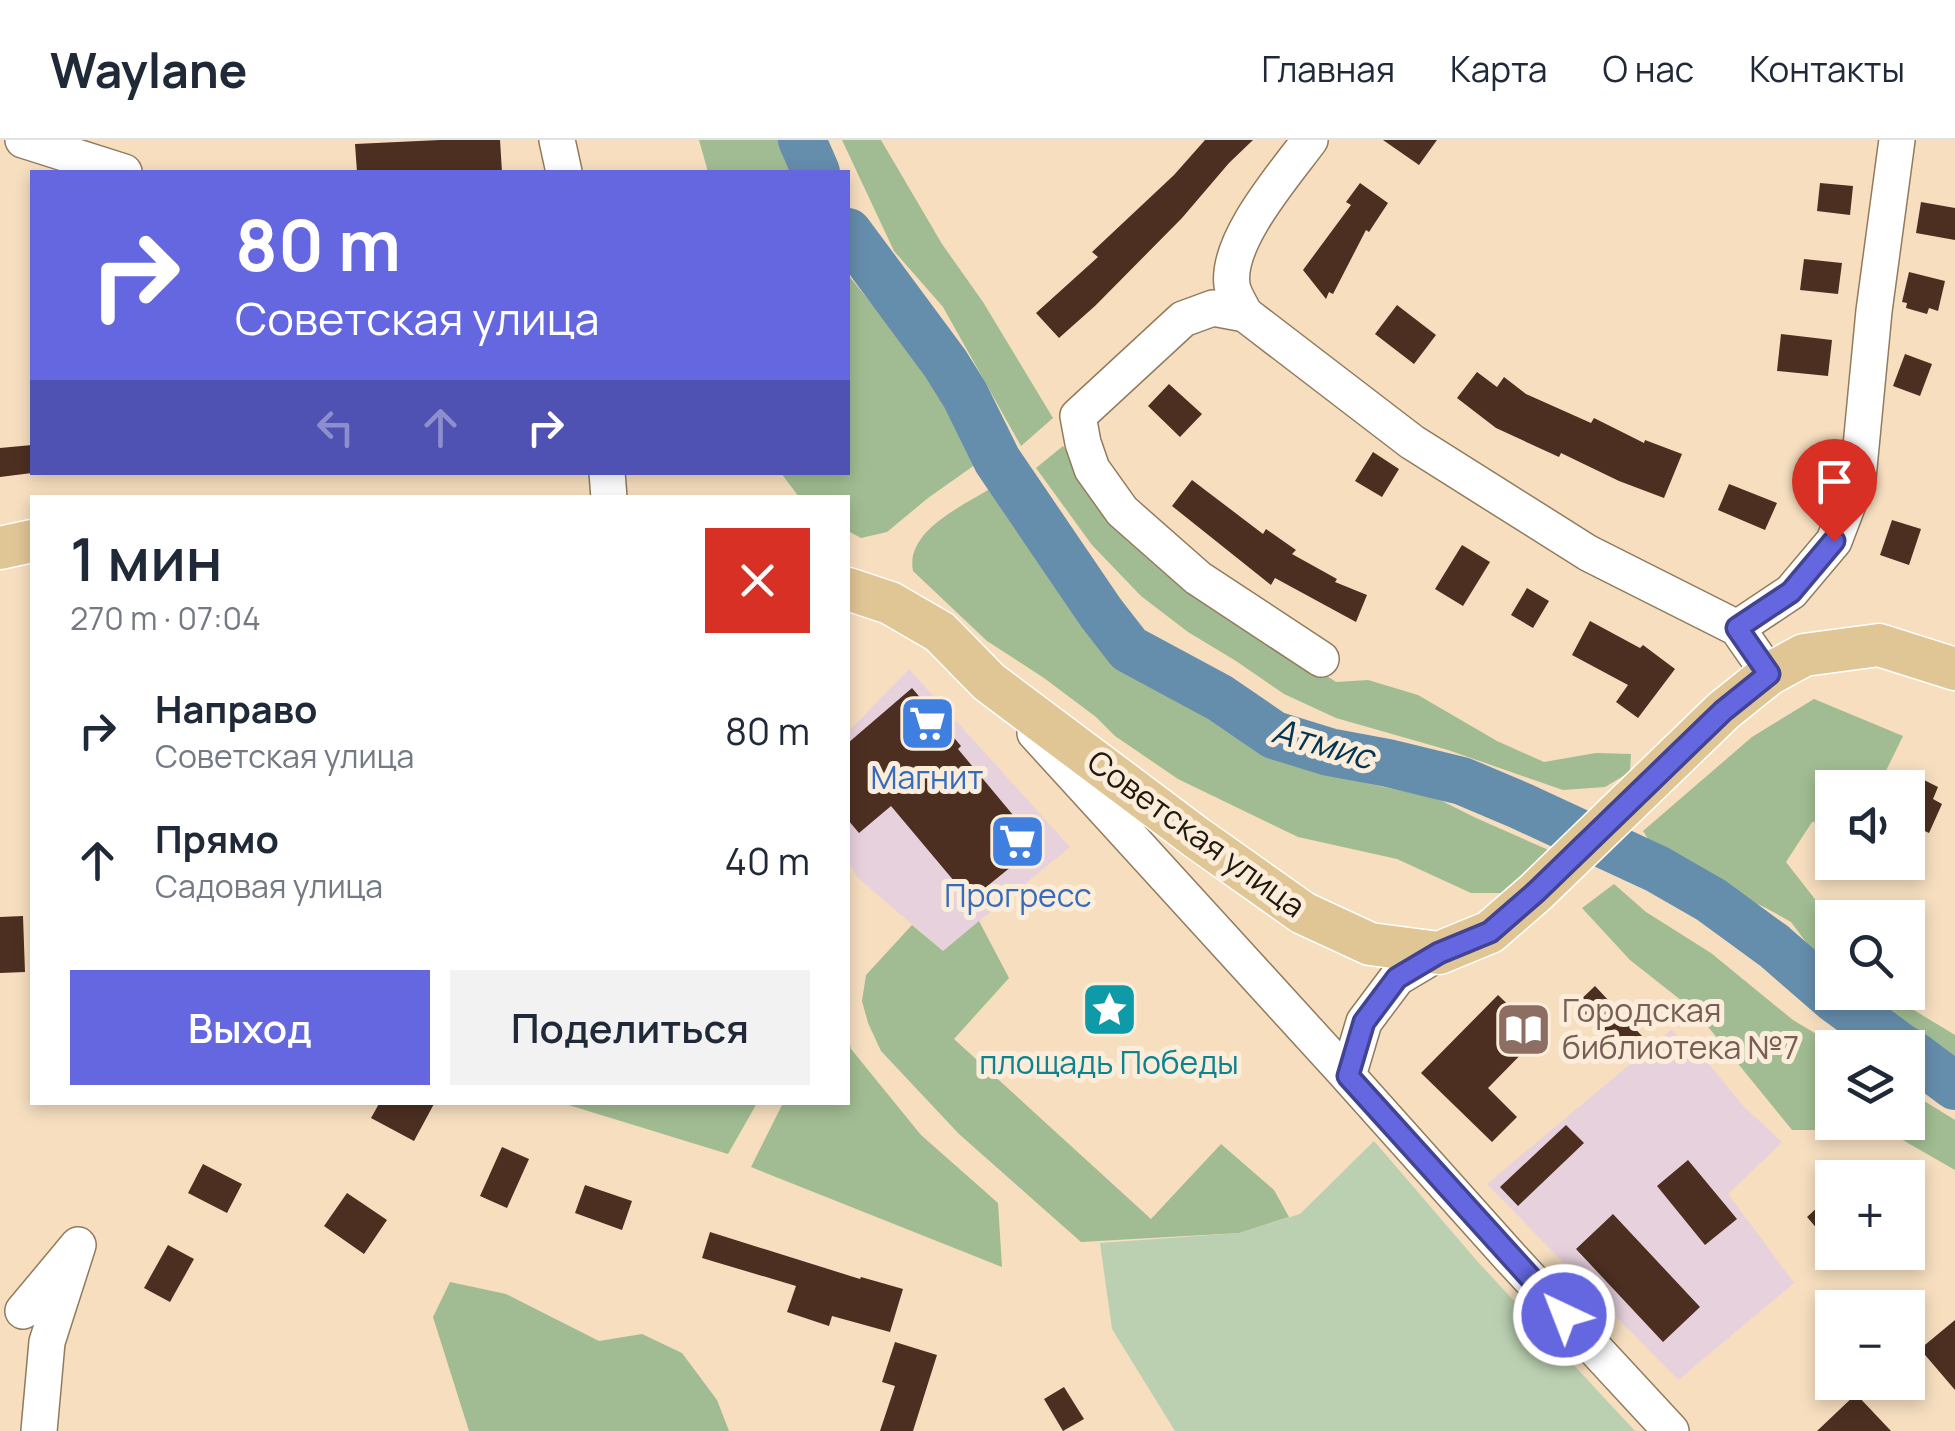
<!DOCTYPE html>
<html lang="ru">
<meta charset="utf-8">
<style>
:root{--surface:#fff;--page:#f2f2f3;--text:#1f2937;--muted:#747a83;--line:#e0e1e3;--accent:#6567e0}
body{margin:0;font-family:Manrope,sans-serif;background:var(--page);color:var(--text);height:100vh;display:flex;flex-direction:column;font-size:38px;white-space:nowrap}
*{box-sizing:border-box;margin:0}
p{font-size:32px;color:var(--muted)}
.icon{flex:none;width:55px;height:55px;fill:none;stroke:currentColor;stroke-width:2;stroke-linecap:round;stroke-linejoin:round}
.map{position:relative;flex:1;overflow:hidden}
.drawer{position:absolute;left:30px;top:355px;width:820px;height:610px;display:flex;flex-direction:column;background:var(--surface);border-radius:0px;box-shadow:0 5px 15px #0003}
.drawer>*{flex:none}
.top-card{position:absolute;left:30px;top:30px;width:820px;height:305px;border-radius:0px;box-shadow:0 5px 15px #0003;background:#6567e0;color:#fff;overflow:hidden}
.buttons{position:absolute;left:1815px;top:630px;display:grid;gap:20px}
.buttons a{display:grid;place-items:center;width:110px;height:110px;border-radius:0px;background:var(--surface);box-shadow:0 5px 15px #0003;font-size:50px}
.pin{position:absolute;display:grid;place-items:center;width:85px;height:85px;color:#fff;margin:-102px -42px;border-radius:50% 50% 50% 0;rotate:-45deg;box-shadow:0 0 10px #0007}
.pin .icon{rotate:45deg}
.me{position:absolute;width:110px;margin:-55px;rotate:317deg;stroke-linejoin:round;filter:drop-shadow(0 0 8px #0008)}
.turn{display:flex;align-items:center;gap:35px;height:210px;padding:0 40px;font-size:45px}
.turn .icon{width:130px;height:130px;stroke-width:2.5}
.turn b{display:block;font-size:70px;line-height:85px}
.lanes{display:flex;align-items:center;height:95px;padding:0 40px;background:#0003;justify-content:center;gap:50px;direction:ltr}
.lanes .off{opacity:.35}
.round{display:grid;place-items:center;flex:none;width:105px;height:105px;border-radius:0px;background:var(--page)}
.summary{display:flex;align-items:center;justify-content:space-between;height:170px;padding:0 40px}
h1{font-size:60px;font-weight:600;line-height:75px}
.action{display:flex;gap:20px;margin-top:auto;padding:20px 40px}
.action a{flex:1;height:115px;border-radius:0px;background:var(--accent);color:#fff;font-size:40px;font-weight:600;line-height:115px;text-align:center}
.action a+a{background:var(--page);color:var(--text)}
ul{padding:0;list-style:none}
li{display:flex;align-items:center;gap:30px;height:130px;padding:0 40px}
li div{flex:1}
li b{display:block;font-size:38px}
li em{font-style:normal}
header{display:flex;align-items:center;gap:60px;box-sizing:border-box;height:140px;padding:0 50px;background:var(--surface);border-bottom:2px solid var(--line)}
header strong{font-size:48px}
nav{display:flex;gap:55px;margin-inline-start:auto;font-size:35px}
.map>svg:first-child{display:block}
.commercial{fill:#e7d1dd}
.green{fill:#bbd0b1}
.forest{fill:#a1bc92}
.lines{fill:none;stroke-linecap:round;stroke-linejoin:round}
.river{stroke:#658dac;stroke-width:48}
.building{fill:#4c2f21}
.minor-casing{stroke:#917b5e;stroke-width:38}
.major-casing{stroke:#fff;stroke-width:45}
.minor{stroke:#fff;stroke-width:35}
.major{stroke:#e0c595;stroke-width:42}
.route-casing{stroke:#424392;stroke-width:25}
.route{stroke:#6567e0;stroke-width:18}
.labels{text-anchor:middle;stroke-width:10;stroke-linejoin:round;paint-order:stroke}
.shop-label{font-size:32px;fill:#366cbe;stroke:#fbedda}
.street-label{font-size:32px;fill:#21190d;stroke:#fbedda}
.education-label{font-size:32px;fill:#785e54;stroke:#fbedda;text-anchor:start}
.culture-label{font-size:32px;fill:#0d838f;stroke:#fbedda}
.water-label{font-size:35px;font-style:italic;fill:#013656;stroke:#fbedda}
</style>
<header>
<strong>Waylane</strong>
<nav><a>Главная</a><a>Карта</a><a>О нас</a><a>Контакты</a></nav>
</header>
<div class="map">
<svg width="1955" height="1291" viewBox="0 0 1955 1291">
<rect width="100%" height="100%" fill="#f6debf"/>
<path class="commercial" d="M909 529 1070 707 943 811 857 737 848 721V592Z
M1671 890 1703 917 1743 966 1782 1002 1728 1054 1794 1143 1678 1240 1487 1044Z"/>
<path class="green" d="M1374 1001 1478 1122 1635 1291H1175L1112 1189 1100 1103 1239 1093 1300 1074Z"/>
<path class="forest" d="M699 0H787L799 32H708Z
M842 0H881L942 104 983 162 1053 278 1021 306 943 167 894 111Z
M848 135 961 272 986 317 928 358 887 392 861 398 848 391V358L799 357 781 333 848 332Z
M1063 306 1089 345 1278 503 1336 542 1368 540 1418 555 1497 601 1544 622 1596 613 1631 614 1630 632 1605 647 1563 650 1448 610 1336 578 1284 554 1236 521 1188 492 1141 456 1092 405 1036 328Z
M993 347 1028 391 1059 437 1084 481 1133 530 1219 575 1265 608 1318 633 1436 658 1476 678 1553 712 1507 753H1471L1397 719 1298 697 1178 639 1115 596 1096 577 1044 538 987 501 913 431C905 390 965 365 993 347Z
M1814 559 1903 596 1878 647 1832 648V680L1812 682 1786 722 1832 781V837L1791 782 1766 768 1661 719 1643 691 1752 597Z
M1614 744 1646 772 1711 813 1793 880 1838 907 1832 908V982L1869 983 1851 990H1792L1696 872 1630 820 1582 768Z
M979 781 1009 838 954 899 1151 1079 1221 1004 1274 1050 1289 1077 1239 1093 1081 1102 959 994 881 911 868 883 862 861 866 835 912 785 943 811Z
M1848 853H1890L1894 858 1955 895V924L1863 867Z
M848 895 851 909 921 995 998 1063 1002 1127 751 1027 783 963 848 962Z
M1908 951 1955 980V1030L1873 983 1908 982Z
M562 963 757 962V963L728 1014Z
M450 1142 506 1154 599 1201 642 1194 682 1213 717 1260 729 1291H469L433 1177Z"/>
<g class="lines">
<path class="river" d="M802 0 816 32
M848 92 945 223 965 255 997 320 1101 473 1129 509 1220 558 1274 595 1329 612 1388 623 1462 641 1521 666 1657 729 1711 760 1774 806 1835 859 1902 908
M1908 911 1955 946"/>
</g>
<path class="building" d="M440 0H500L502 32H357L355 4Z
M1205 0H1253L1229 23 1182 78 1095 166 1059 198 1036 173 1098 117 1092 112 1174 35Z
M1383 0H1437L1419 25Z
M1360 43 1388 63 1369 92 1366 90 1333 154 1329 152 1326 159 1303 130 1351 65 1346 62Z
M1820 43 1853 46 1850 75 1817 71Z
M1921 62 1955 68V100L1916 93Z
M1804 119 1842 123 1838 154 1800 150Z
M1909 132 1945 141 1938 171 1929 168 1927 174 1906 168 1907 163 1902 162Z
M1397 165 1436 195 1414 224 1375 194Z
M1781 194 1832 200 1828 236 1777 231Z
M1905 214 1932 224 1920 256 1893 246Z
M1477 232 1497 247 1504 237 1526 254 1591 283 1594 278 1644 303 1645 300 1682 314 1664 358 1619 341 1561 313 1559 317 1496 288 1457 258Z
M1169 244 1202 274 1180 297 1148 266Z
M32 305V333L0 337V308Z
M1373 312 1399 329 1382 357 1355 341Z
M1192 340 1263 394 1266 389 1296 410 1292 414 1337 439 1335 442 1367 455 1356 482 1275 438 1271 445 1172 366Z
M1729 344 1777 363 1765 390 1718 370Z
M1892 380 1921 389 1909 425 1880 415Z
M1462 405 1490 422 1463 466 1435 449Z
M1527 448 1549 461 1533 488 1511 475Z
M1590 481 1640 508 1643 505 1675 529 1638 578 1616 562 1628 545 1572 515Z
M912 548 961 606 958 609 1038 705 970 760 891 666 859 693 848 680V603Z
M1908 632 1938 647 1933 659 1942 664 1929 693 1908 683Z
M23 776 25 832 0 833V777Z
M1595 846 1642 896 1622 915 1574 866Z
M1498 855 1540 895 1488 948 1517 977 1492 1002 1421 933Z
M380 962H435L414 1001 371 978Z
M1566 985 1584 1003 1518 1066 1500 1047Z
M502 1007 529 1019 507 1068 480 1056Z
M1688 1020 1737 1079 1705 1105 1657 1046Z
M203 1024 242 1044 227 1073 188 1053Z
M585 1045 632 1061 622 1090 575 1073Z
M347 1053 387 1080 364 1114 324 1086Z
M1832 1054V1106L1807 1077Z
M1613 1074 1700 1167 1663 1202 1576 1109Z
M710 1092 860 1139 861 1137 903 1149 890 1192 832 1176 829 1186 787 1172 796 1146 702 1118Z
M168 1105 194 1119 170 1162 144 1148Z
M1955 1180V1250L1920 1209Z
M895 1202 937 1215 913 1291H880L895 1246 882 1242Z
M1064 1247 1084 1279 1063 1291 1044 1259Z
M1856 1254 1891 1291H1817Z"/>
<g class="lines">
<defs>
<path id="minor" d="M23 0 124 32
M557 0 564 32
M1245 174C1241 166 1233 154 1232 145 1226 101 1284 35 1310 0
M607 332 609 358
M1321 519 1198 438 1122 371 1092 329 1083 303 1078 276 1183 179 1213 168 1245 174 1412 302 1588 413 1737 488
M1769 534 1737 488 1791 452 1834 401 1858 338 1874 171 1897 0
M1035 593 1348 936
M1439 813 1397 838 1364 882 1348 936 1510 1117 1671 1291
M23 1171 78 1105 47 1202 39 1291"/>
<path id="major" d="M0 408 32 401
M848 449 890 463 940 492 989 542 1197 698 1303 773 1370 804 1439 813 1490 792 1536 752 1723 571 1769 534 1804 515 1879 505 1955 529"/>
</defs>
<use href="#minor" class="minor-casing"/>
<use href="#major" class="major-casing"/>
<use href="#minor" class="minor"/>
<use href="#major" class="major"/>
</g>
<g class="lines">
<defs>
<path id="route" d="M1564 1175 1348 936 1364 882 1397 838 1439 813 1490 792 1536 752 1723 571 1769 534 1737 488 1791 452 1834 401"/>
</defs>
<use href="#route" class="route-casing"/>
<use href="#route" class="route"/>
</g>
<defs>
<symbol id="supermarket-square" viewBox="-11 -11 22 22"><rect x="-9" y="-9" width="18" height="18" rx="4" fill="#3f7fe0" stroke="#fbedda"/><path d="M-6-5.5h2.5l.6 2H6L4.5 2H-2.5L-4.4-4H-6ZM-1.5 3.2a1.3 1.3 0 1 0 .1 0ZM3 3.2a1.3 1.3 0 1 0 .1 0Z" fill="#fff"/></symbol>
<symbol id="sight-square" viewBox="-11 -11 22 22"><rect x="-9" y="-9" width="18" height="18" rx="4" fill="#0f9aa8" stroke="#fbedda"/><path d="M0-6L1.8-2.2L6-1.7L2.9 1.2L3.7 5.4L0 3.3L-3.7 5.4L-2.9 1.2L-6-1.7L-1.8-2.2Z" fill="#fff"/></symbol>
<symbol id="library-square" viewBox="-11 -11 22 22"><rect x="-9" y="-9" width="18" height="18" rx="4" fill="#8d6e63" stroke="#fbedda"/><path d="M-6-4Q-3-5.5-.7-3.5V5Q-3 3-6 4ZM6-4Q3-5.5 .7-3.5V5Q3 3 6 4Z" fill="#fff"/></symbol>
</defs>
<g fill-rule="evenodd">
<use href="#supermarket-square" x="896" y="552" width="63" height="63"/>
<use href="#supermarket-square" x="986" y="670" width="63" height="63"/>
<use href="#sight-square" x="1078" y="838" width="63" height="63"/>
<use href="#library-square" x="1492" y="858" width="63" height="63"/>
</g>
<g class="labels">
<g class="shop-label">
<text x="927" y="649">Магнит</text>
<text x="1018" y="767">Прогресс</text>
</g>
<g class="street-label">
<text transform="translate(1196 694) rotate(36)" y="11">Советская улица</text>
</g>
<g class="education-label">
<text x="1562" y="882">Городская<tspan x="1562" dy="37">библиотека №7</tspan></text>
</g>
<g class="culture-label">
<text x="1109" y="934">площадь Победы</text>
</g>
<g class="water-label">
<text transform="translate(1323 604) rotate(16)" y="12">Атмис</text>
</g>
</g>
</svg>
<div class="buttons">
<a><svg class="icon" aria-label="sound" viewBox="0 0 24 24"><path d="M4 9h4l5-4v14l-5-4H4zM17 9q2 3 0 6"/></svg></a>
<a><svg class="icon" aria-label="search" viewBox="0 0 24 24"><circle cx="10" cy="10" r="6"/><path d="M15 15l6 6"/></svg></a>
<a><svg class="icon" aria-label="layers" viewBox="0 0 24 24"><path d="M12 4l9 5-9 5-9-5zM3 14l9 5 9-5"/></svg></a>
<a>+</a>
<a>−</a>
</div>
<div class="pin" style="left:1834px;top:401px;background:#d93025"><svg class="icon" aria-label="arrive" viewBox="0 0 24 24"><path d="M6 21V4h12l-3 4 3 4H6"/></svg></div>
<svg class="me" style="left:1564px;top:1175px" viewBox="-20 -20 40 40"><circle r="17" fill="#6567e0" stroke="#fff" stroke-width="3"/><path d="M0-11L8 9 0 5-8 9z" fill="#fff"/></svg>
<div class="top-card">
<div class="turn"><svg class="icon" aria-label="right" viewBox="0 0 24 24"><path d="M7 20v-9h11M14 6l5 5-5 5"/></svg><div><b>80 m</b>Советская улица</div></div>
<div class="lanes"><svg class="icon off" aria-label="left" viewBox="0 0 24 24"><path d="M17 20v-9H6M10 6l-5 5 5 5"/></svg><svg class="icon off" aria-label="ahead" viewBox="0 0 24 24"><path d="M12 20V5M6 11l6-6 6 6"/></svg><svg class="icon" aria-label="right" viewBox="0 0 24 24"><path d="M7 20v-9h11M14 6l5 5-5 5"/></svg></div>
</div>
<section class="drawer">
<div class="summary"><div><h1>1 мин</h1><p>270 m · 07:04</p></div><a class="round" style="background:#d93025;color:#fff"><svg class="icon" aria-label="close" viewBox="0 0 24 24"><path d="M6 6l12 12M18 6L6 18"/></svg></a></div>
<ul>
<li><svg class="icon" aria-label="right" viewBox="0 0 24 24"><path d="M7 20v-9h11M14 6l5 5-5 5"/></svg><div><b>Направо</b><p>Советская улица</p></div><em>80 m</em></li>
<li><svg class="icon" aria-label="ahead" viewBox="0 0 24 24"><path d="M12 20V5M6 11l6-6 6 6"/></svg><div><b>Прямо</b><p>Садовая улица</p></div><em>40 m</em></li>
</ul>
<div class="action"><a>Выход</a><a>Поделиться</a></div>
</section>
</div>
